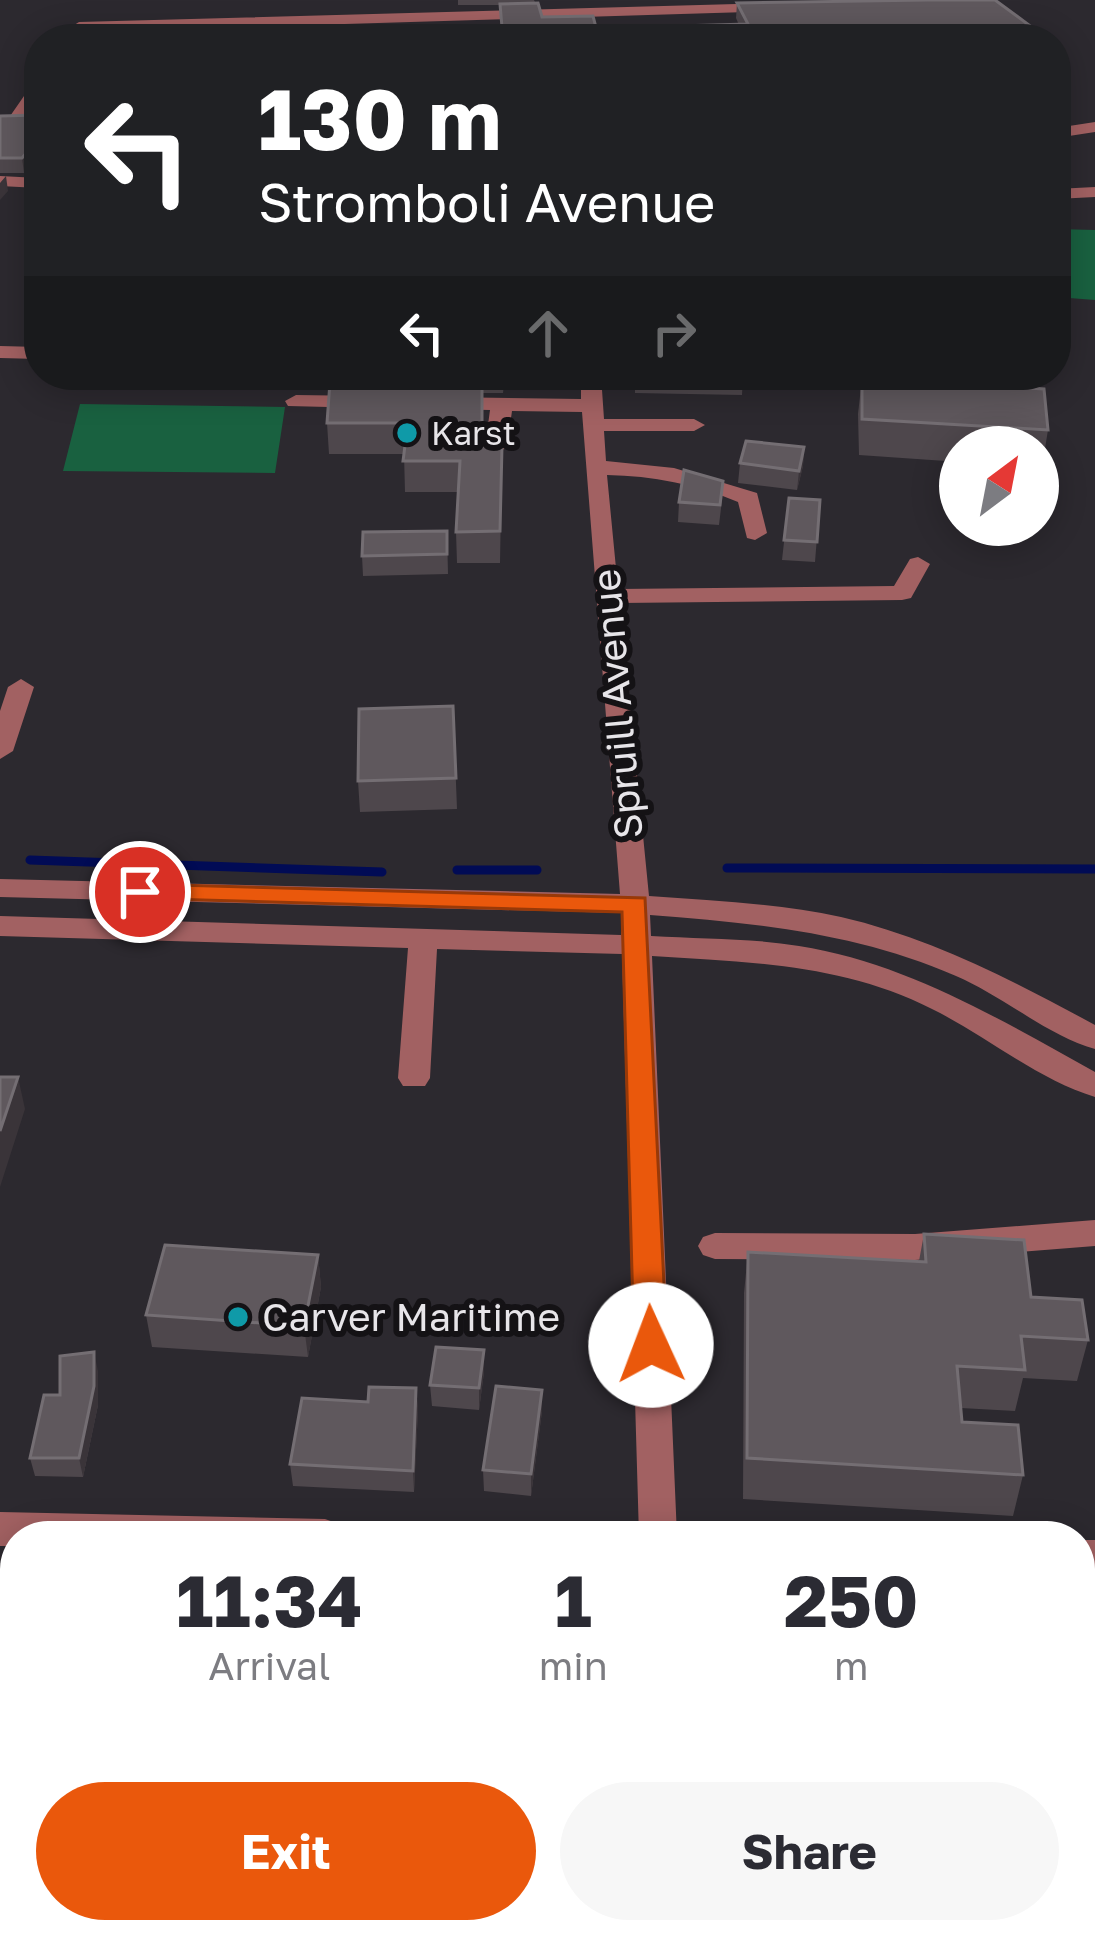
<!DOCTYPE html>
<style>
:root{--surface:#fff;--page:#f7f7f7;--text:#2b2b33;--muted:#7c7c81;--accent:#ea580c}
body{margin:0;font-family:"Golos Text",sans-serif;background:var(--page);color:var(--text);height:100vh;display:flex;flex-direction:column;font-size:45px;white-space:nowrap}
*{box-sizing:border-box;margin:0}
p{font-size:39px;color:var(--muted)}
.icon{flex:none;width:66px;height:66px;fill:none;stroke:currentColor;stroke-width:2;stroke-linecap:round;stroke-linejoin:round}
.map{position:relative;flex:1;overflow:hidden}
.drawer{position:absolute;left:0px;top:1521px;width:1095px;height:423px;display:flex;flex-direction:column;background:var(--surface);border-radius:48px 48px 0 0;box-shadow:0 6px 30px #0003}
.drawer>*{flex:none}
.banner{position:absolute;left:24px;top:24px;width:1047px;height:366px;border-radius:48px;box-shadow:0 6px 30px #0003;background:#202124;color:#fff;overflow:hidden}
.needle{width:78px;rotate:32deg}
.fabs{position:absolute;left:939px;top:426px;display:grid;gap:24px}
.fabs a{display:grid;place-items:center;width:120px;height:120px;border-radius:50%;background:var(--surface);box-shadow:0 6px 30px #0003;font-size:60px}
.pin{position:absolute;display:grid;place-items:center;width:102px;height:102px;color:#fff;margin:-51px;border:6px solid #fff;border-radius:50%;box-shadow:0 3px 12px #0007}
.me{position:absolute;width:132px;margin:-66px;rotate:358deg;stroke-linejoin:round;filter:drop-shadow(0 0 9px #0008)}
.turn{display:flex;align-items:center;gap:42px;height:252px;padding:0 36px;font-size:54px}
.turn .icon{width:156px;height:156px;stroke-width:2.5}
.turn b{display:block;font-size:84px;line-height:102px}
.lanes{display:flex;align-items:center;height:114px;padding:0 36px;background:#0003;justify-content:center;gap:60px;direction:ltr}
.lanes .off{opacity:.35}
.eta{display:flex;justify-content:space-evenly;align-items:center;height:204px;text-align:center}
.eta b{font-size:72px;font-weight:700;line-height:84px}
.button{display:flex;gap:24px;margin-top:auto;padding:24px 36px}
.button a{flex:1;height:138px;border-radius:72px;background:var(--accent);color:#fff;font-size:48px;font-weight:700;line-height:138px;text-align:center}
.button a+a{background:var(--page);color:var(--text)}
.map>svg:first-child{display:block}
.green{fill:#196140}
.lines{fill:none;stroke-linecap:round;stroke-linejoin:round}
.stream{stroke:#010b55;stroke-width:9}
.minor{fill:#a26162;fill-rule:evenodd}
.wall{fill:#4e474c}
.shaded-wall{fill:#3a3439}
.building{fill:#5f585d;stroke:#746e73;stroke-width:3}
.route{fill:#ea580c;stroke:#983908;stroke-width:3}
.culture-dot{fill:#0f9aa8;stroke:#141215;stroke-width:4.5}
.labels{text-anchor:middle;stroke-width:12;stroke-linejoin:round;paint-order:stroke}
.far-poi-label{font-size:33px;fill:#e7e5e9;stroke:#141215;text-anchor:start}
.street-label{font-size:39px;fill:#e7e5e9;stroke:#141215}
.poi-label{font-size:39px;fill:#e7e5e9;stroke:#141215;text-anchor:start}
</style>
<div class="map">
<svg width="1095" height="1943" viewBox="0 0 1095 1943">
<rect width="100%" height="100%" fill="#2c292f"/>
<path class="green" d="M1056 229 1095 230V300L1056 297Z
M80 404 285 407 275 473 63 471Z"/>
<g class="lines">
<path class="stream" d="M30 860 382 872
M727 868 1095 869
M457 870H537"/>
<path class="minor" d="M776 3 781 5V11L79 32 71 27 79 22Z
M39 81V99L24 122 9 126 6 122 33 83Z
M1095 122V132L1056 138V128Z
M0 176 39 178V188L0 186Z
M1095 187V197L1056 199V189Z
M0 346 39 347V359L0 358Z
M581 375H601L604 419H694L705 425 694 431H604L606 461 674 468 757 493 767 533 755 540 747 538 738 502C696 484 653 476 607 475L618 589 894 586 910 559 918 557 930 564 911 598 902 600 620 603 649 896C713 901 778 903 841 917 932 938 1014 981 1095 1025V1049C1046 1035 1003 996 956 976 857 933 756 923 650 915L651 936C700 939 751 938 799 946 907 963 1001 1020 1095 1072V1097C1038 1080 985 1035 932 1009 844 964 748 962 652 956L677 1536H639L622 954 437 949 430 1078 425 1086H403L398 1078 408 948 0 936V916L621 935V913L0 897V879L620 894 582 412 512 411 507 447 496 454 485 447 490 410 441 409 430 403 441 397 581 399Z
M296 395 369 396 380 402 369 408 288 406 285 401Z
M21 679 34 687 13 751 0 759V711L8 687Z
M1095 1220V1246L915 1260 715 1259 703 1255 698 1246 703 1237 715 1233 915 1234Z
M0 1512 325 1519 339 1524 344 1536H15V1546H0Z
M1080 1540H1095V1574H1080Z
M0 1904 15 1905V1929H36L31 1943H0Z
M70 1929H610L615 1943H76Z
M648 1929H692V1943H648Z"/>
</g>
<path class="wall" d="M458 0H534L542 17 599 39H502L500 5H458Z
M737 3 1027 39H679L680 26 739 25 736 18Z
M39 115V166H30L24 173H0V116Z
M356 375H505L503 393H482L483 446H502L500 563H457L456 532 458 492H405L404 454H329L327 423 356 382Z
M635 375H743L742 395 635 393Z
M862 378 1048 430 1042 467H1038V447H960V462L859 455 858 414Z
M804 447 803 466 797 490 738 483 740 463Z
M789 498 820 500 815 562 782 560Z
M722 500 719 525 678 522 679 502Z
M447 531 448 574 363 576 362 556Z
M453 706 457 809 360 812 358 781Z
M924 1234 1031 1297 1088 1340 1077 1381 1023 1378 1015 1411 961 1408 962 1422 1023 1475 1013 1516 743 1499 744 1293 748 1252 919 1261Z
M318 1255 321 1287 308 1357 152 1347 146 1315Z
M484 1350V1372L479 1410 432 1406 430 1385Z
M98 1371V1405L83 1477 35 1476 30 1458Z
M416 1388 418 1409 414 1492 293 1486 290 1464 368 1402Z
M542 1411 531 1496 484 1491 483 1470Z
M15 1562V1647H0V1582Z
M1080 1629 1095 1630V1913L1080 1911Z
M0 1701H15V1737H0Z"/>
<path class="shaded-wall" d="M1029 25 1027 39H980L982 29Z
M28 151 30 166 24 173 22 158Z
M6 176 8 191 0 200V183Z
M804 447 803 466 797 490 799 471Z
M18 1077 25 1109 0 1187V1131Z
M318 1255 321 1287 308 1357 304 1326Z
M484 1350V1372L479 1410V1388Z
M94 1352 98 1371V1405L83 1477 79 1458Z
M416 1388 418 1409 414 1492 413 1471Z
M542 1390V1411L531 1496V1474Z
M8 1771 15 1792 3 1846 0 1838V1807Z"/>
<path class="building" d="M928 0H995L1029 25 982 29 996 39H685L680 26 748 24 737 3Z
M538 3 542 17 593 16 599 39H503L500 4Z
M39 115V151H28L22 158H0V116Z
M862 378 1044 389 1048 430 862 419Z
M330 382 482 385V446H502L500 531 456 532 460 461H403L408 423H327Z
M746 441 804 447 799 471 740 463Z
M684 470 723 481 720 505 679 502Z
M789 498 820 500 817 542 784 540Z
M447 531V554L362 556 363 532Z
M453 706 456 778 358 781 359 709Z
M0 1077H18L0 1131Z
M924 1234 1024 1240 1031 1297 1082 1300 1088 1340 1021 1336 1025 1370 957 1366 962 1422 1018 1425 1023 1475 747 1458 748 1252 926 1262Z
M165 1245 318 1255 304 1326 146 1315Z
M436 1347 484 1350 479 1388 430 1385Z
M94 1352V1386L79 1458H30L44 1395H60V1356Z
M496 1386 542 1390 531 1474 483 1470Z
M369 1387 416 1388 413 1471 290 1464 302 1398 368 1402Z
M5 1561 15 1562V1626H0V1582Z
M1080 1629 1095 1630V1877L1080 1876Z
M0 1701H15V1727L0 1726Z
M0 1771H8L0 1807Z"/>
<path class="route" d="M140 884 645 898 667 1345 662 1354 651 1358 639 1354 634 1345 622 912 131 898 127 892Z"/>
<g class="culture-dot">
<circle cx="407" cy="433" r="12"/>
<circle cx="238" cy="1317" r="12"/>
</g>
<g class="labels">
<g class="far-poi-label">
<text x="431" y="445">Karst</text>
</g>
<g class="street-label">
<text transform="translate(617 704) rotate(-95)" y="14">Spruill Avenue</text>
</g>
<g class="poi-label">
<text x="262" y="1331">Carver Maritime</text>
</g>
</g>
</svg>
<div class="fabs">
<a><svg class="needle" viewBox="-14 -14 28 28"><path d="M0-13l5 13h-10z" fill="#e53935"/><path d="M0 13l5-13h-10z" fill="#7c7c81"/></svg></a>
</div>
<div class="pin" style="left:140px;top:892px;background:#d93025"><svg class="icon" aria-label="arrive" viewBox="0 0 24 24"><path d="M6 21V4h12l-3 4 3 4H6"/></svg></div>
<svg class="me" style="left:651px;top:1345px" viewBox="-20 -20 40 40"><circle r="19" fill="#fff"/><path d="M0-13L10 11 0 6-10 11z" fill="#ea580c"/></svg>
<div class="banner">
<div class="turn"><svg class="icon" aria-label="left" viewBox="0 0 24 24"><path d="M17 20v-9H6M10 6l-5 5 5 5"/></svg><div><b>130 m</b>Stromboli Avenue</div></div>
<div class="lanes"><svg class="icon" aria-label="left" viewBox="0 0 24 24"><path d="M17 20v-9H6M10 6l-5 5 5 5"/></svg><svg class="icon off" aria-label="ahead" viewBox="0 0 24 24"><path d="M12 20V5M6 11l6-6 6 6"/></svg><svg class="icon off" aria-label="right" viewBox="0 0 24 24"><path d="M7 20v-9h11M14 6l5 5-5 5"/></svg></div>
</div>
<section class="drawer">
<div class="eta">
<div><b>11:34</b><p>Arrival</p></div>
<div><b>1</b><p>min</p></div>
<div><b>250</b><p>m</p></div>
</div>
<div class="button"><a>Exit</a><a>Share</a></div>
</section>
</div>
